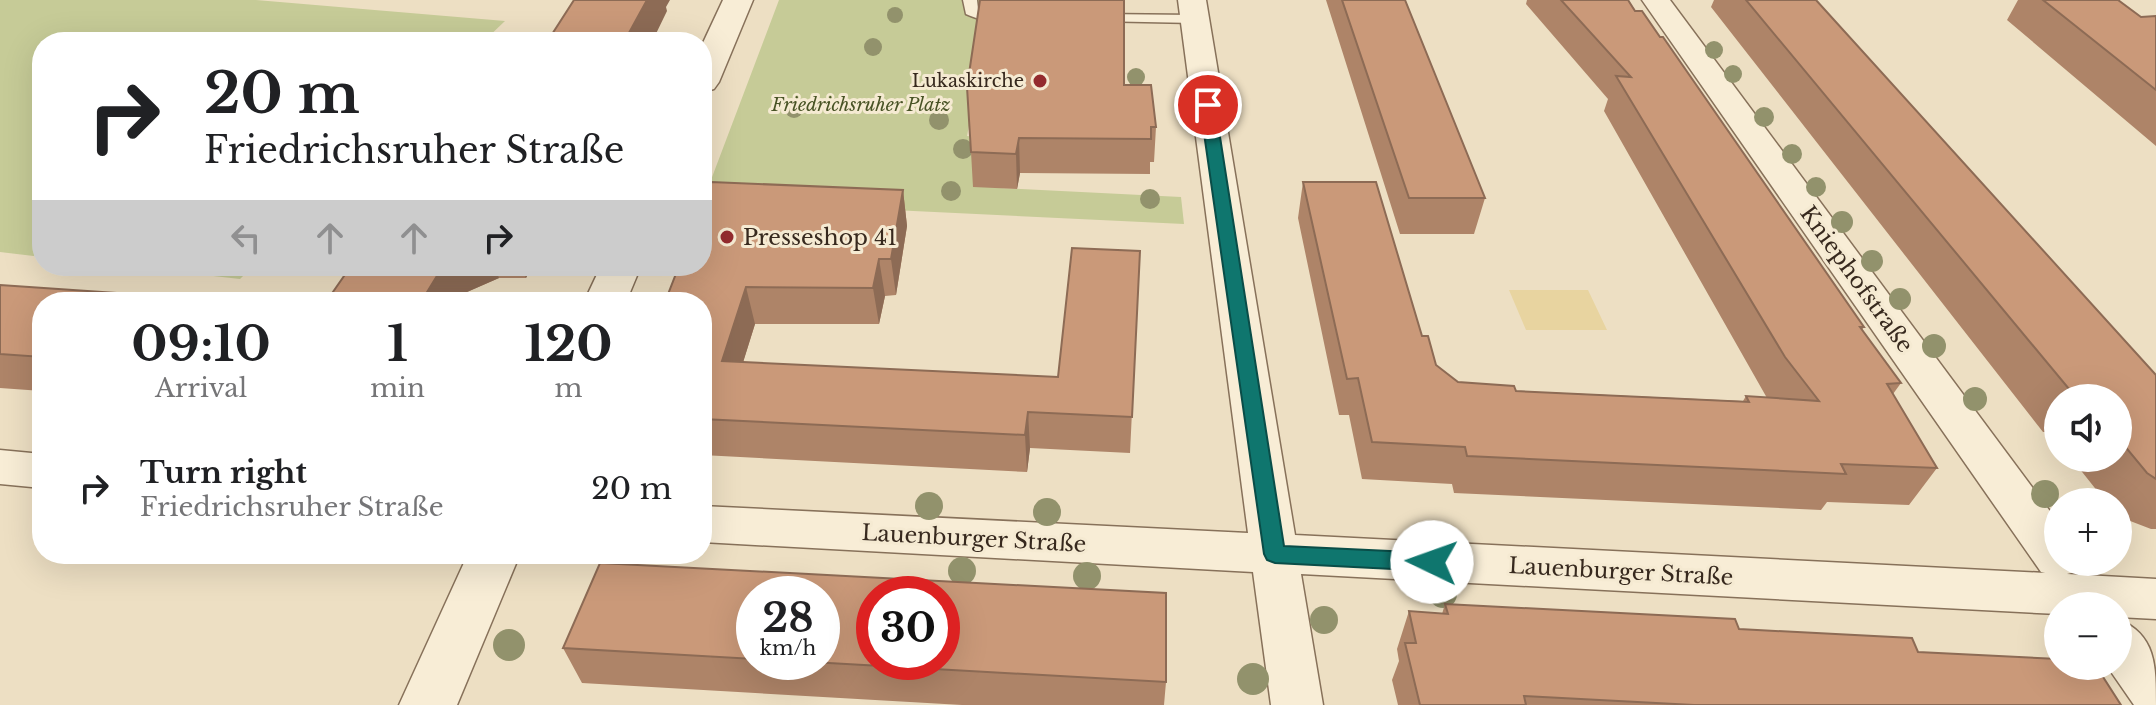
<!DOCTYPE html>
<meta charset="utf-8">
<style>
:root{--surface:#fff;--page:#f6f6f6;--text:#202124;--muted:#757577}
body{margin:0;font-family:"Libre Baskerville",serif;background:var(--page);color:var(--text);height:100vh;display:flex;flex-direction:column;font-size:30px;white-space:nowrap}
*{box-sizing:border-box;margin:0}
p{font-size:26px;color:var(--muted)}
.icon{flex:none;width:44px;height:44px;fill:none;stroke:currentColor;stroke-width:2;stroke-linecap:round;stroke-linejoin:round}
.map{position:relative;flex:1;overflow:hidden}
.details{position:absolute;left:32px;top:292px;width:680px;height:272px;display:flex;flex-direction:column;background:var(--surface);border-radius:32px;box-shadow:0 8px 32px #0002}
.details>*{flex:none}
.hud{position:absolute;left:32px;top:32px;width:680px;height:244px;border-radius:32px;box-shadow:0 8px 32px #0002;background:#fff;color:var(--text);overflow:hidden}
.tools{position:absolute;left:2044px;top:384px;display:grid;gap:16px}
.tools a{display:grid;place-items:center;width:88px;height:88px;border-radius:50%;background:var(--surface);box-shadow:0 8px 32px #0002;font-size:40px}
.speed{position:absolute;left:736px;top:576px;display:flex;gap:16px;font-size:40px;font-weight:700;text-align:center}
.speed>*{display:grid;place-content:center;width:104px;height:104px;border-radius:50%;background:var(--surface);box-shadow:0 8px 32px #0002;line-height:1}
.speed small{font-size:20px;font-weight:400}
.speed .limit{border:12px solid #d22;background:#fff;color:#111}
.pin{position:absolute;display:grid;place-items:center;width:68px;height:68px;color:#fff;margin:-34px;border:4px solid #fff;border-radius:50%;box-shadow:0 2px 8px #0007}
.me{position:absolute;width:88px;margin:-44px;rotate:273deg;stroke-linejoin:round;filter:drop-shadow(0 0 6px #0008)}
.turn{display:flex;align-items:center;gap:28px;height:168px;padding:0 40px;font-size:36px}
.turn .icon{width:104px;height:104px;stroke-width:2.5}
.turn b{display:block;font-size:56px;line-height:68px}
.lanes{display:flex;align-items:center;height:76px;padding:0 40px;background:#0003;justify-content:center;gap:40px;direction:ltr}
.lanes .off{opacity:.35}
.eta{display:flex;justify-content:space-evenly;align-items:center;height:136px;text-align:center}
.eta b{font-size:48px;font-weight:700;line-height:56px}
ul{padding:0;list-style:none}
li{display:flex;align-items:center;gap:24px;height:120px;padding:0 40px}
li div{flex:1}
li b{display:block;font-size:30px}
li em{font-style:normal}
.map>svg:first-child{display:block}
.green{fill:#c6cb97}
.sand{fill:#e8d4a0}
.lines{fill:none;stroke-linecap:round;stroke-linejoin:round}
.service-casing{stroke:#87715a;stroke-width:3}
.minor-casing{stroke:#87715a;stroke-width:3}
.tertiary-casing{stroke:#87715a;stroke-width:3}
.service{fill:#f8edd6;fill-rule:evenodd}
.minor{fill:#f8edd6;fill-rule:evenodd}
.tertiary{fill:#f8edd6;fill-rule:evenodd}
.tree{fill:#92926c}
.wall{fill:#ae8468;fill-rule:evenodd}
.shaded-wall{fill:#8d6b55}
.building{fill:#ca9979;stroke:#8d6b55;stroke-width:2;fill-rule:evenodd}
.route{fill:#0f766e;stroke:#0a4d48;stroke-width:2}
.poi-dot{fill:#942b2e;stroke:#f5ead2;stroke-width:3}
.labels{text-anchor:middle;stroke-width:6;stroke-linejoin:round;paint-order:stroke}
.far-poi-label{font-size:18px;fill:#37291e;stroke:#f5ead2;text-anchor:end}
.far-park-label{font-size:18px;font-style:italic;fill:#485325;stroke:#f5ead2}
.poi-label{font-size:22px;fill:#37291e;stroke:#f5ead2;text-anchor:start}
.street-label{font-size:22px;fill:#37291e;stroke:#f5ead2}
</style>
<div class="map">
<svg width="2156" height="705" viewBox="0 0 2156 705">
<rect width="100%" height="100%" fill="#eddfc3"/>
<path class="green" d="M0 0H256L505 21 483 42H42V257L0 252Z
M779 0H993L967 136 978 137 999 188 1181 197 1184 224 703 201Z
M124 266H253L240 279Z"/>
<path class="sand" d="M1509 290H1588L1607 330H1526Z"/>
<g class="lines">
<defs>
<path id="service" d="M963 0H977L978 9 1009 17C997 26 980 20 966 14Z
M1099 14 1195 15 1202 19 1195 23 1094 21 1092 18Z"/>
<path id="minor" d="M1178 0H1206L1295 535 2045 573 2041 572 1642 0H1670L2058 522V562H2080L2075 572 2067 574 2156 579V619L2118 617V606H2058V614L1301 574 1323 705H1271L1253 572 702 542V506L1248 533Z
M0 450 42 454V488L0 484Z
M2118 619C2156 635 2156 665 2156 705H2134L2107 666H2118Z"/>
<path id="tertiary" d="M723 0H753L719 82 714 89 702 92V45Z
M601 266H641L626 302H584Z
M468 554H520L457 705H399Z"/>
</defs>
<use href="#service" class="service-casing"/>
<use href="#minor" class="minor-casing"/>
<use href="#tertiary" class="tertiary-casing"/>
<use href="#service" class="service"/>
<use href="#minor" class="minor"/>
<use href="#tertiary" class="tertiary"/>
</g>
<g class="tree">
<circle cx="895" cy="15" r="8"/>
<circle cx="873" cy="47" r="9"/>
<circle cx="1714" cy="50" r="9"/>
<circle cx="1733" cy="74" r="9"/>
<circle cx="1136" cy="77" r="9"/>
<circle cx="794" cy="109" r="9"/>
<circle cx="1764" cy="117" r="10"/>
<circle cx="939" cy="120" r="10"/>
<circle cx="963" cy="149" r="10"/>
<circle cx="1792" cy="154" r="10"/>
<circle cx="1816" cy="187" r="10"/>
<circle cx="951" cy="191" r="10"/>
<circle cx="1150" cy="199" r="10"/>
<circle cx="1842" cy="222" r="11"/>
<circle cx="1872" cy="261" r="11"/>
<circle cx="1900" cy="299" r="11"/>
<circle cx="1934" cy="346" r="12"/>
<circle cx="1975" cy="399" r="12"/>
<circle cx="2045" cy="494" r="14"/>
<circle cx="929" cy="506" r="14"/>
<circle cx="1047" cy="512" r="14"/>
<circle cx="962" cy="571" r="14"/>
<circle cx="1087" cy="576" r="14"/>
<circle cx="1443" cy="594" r="14"/>
<circle cx="1324" cy="620" r="14"/>
<circle cx="509" cy="645" r="16"/>
<circle cx="1253" cy="679" r="16"/>
</g>
<path class="wall" d="M1326 0H1405L1485 198 1474 234H1400Z
M1527 0H1628L1864 327 1862 330 1901 383 1893 394 1937 468 1909 505 1827 502 1821 510 1454 493 1452 484 1362 479 1349 415H1339L1298 218 1303 182 1422 336 1436 365 1458 382 1516 391 1743 401 1746 396 1767 398 1604 111 1608 99 1526 4Z
M1714 0H1816L2156 375V529H2151L2125 519 2118 514V502H2106L2071 458H2118V398H2058V441L2051 432H2043L1711 7Z
M2018 0H2118L2141 17 2156 16V146L2007 20Z
M1124 85 1156 127 1154 162H1150V174L1020 173 1017 189 973 187 971 152Z
M903 190 907 226 896 295 885 296 879 324H755L743 362 1058 377 1138 287 1130 453 1030 448 1027 472 702 455V302Z
M351 266H532L526 278H499L467 292 461 302H326Z
M0 285 42 302V391L0 388Z
M600 563 1166 593V682L1164 705H962L582 683 563 648ZM754 594H822V662H754ZM874 594H942V662H874Z
M1445 604 1739 629 1918 652 2121 705H1398L1392 680 1399 661 1397 649 1409 611 1442 614Z"/>
<path class="shaded-wall" d="M647 0H670L666 7 667 11 652 42H624Z
M1019 138 1020 173 1017 189 1016 154Z
M903 190 907 226 896 295 891 259Z
M879 259 885 296 879 324 873 288Z
M443 266H494L499 278 467 292 461 302H421Z
M521 266H532L526 278Z
M746 287 755 324 732 398 722 361Z
M1028 412 1030 448 1027 472 1025 435Z"/>
<path class="building" d="M574 0H647L624 42H547Z
M980 0H1124V85H1151L1156 127H1151V139L1019 138 1016 154 971 152 967 87Z
M1342 0H1405L1485 198H1409Z
M1561 0H1628L1635 11H1642L1660 37H1663L1864 327H1860L1901 383 1887 384 1937 468 1841 464 1846 474 1467 456 1465 447 1372 442 1358 378 1347 379 1303 182H1376L1422 336H1428L1436 365 1458 382 1514 386 1516 391 1749 402 1746 396 1819 401 1785 357 1616 76 1631 77Z
M1746 0H1816L2156 375V479L2147 473 2118 438V398H2084L2082 395H2074Z
M2043 0H2118L2141 17 2156 16V90Z
M711 182 903 190 891 259H879L873 288 746 287 722 361 1058 377 1072 248 1140 251 1132 417 1028 412 1025 435 702 419V302H665L679 266H702V205Z
M351 266H443L421 302H326Z
M0 285 248 302H42V357L0 354Z
M600 563 1166 593V682L811 662H822V594H754V659L563 648ZM874 594H942V662H874Z
M1445 604 1735 619 1739 629 1912 638 1918 652 2058 659V666H2096L2121 705H1694L1524 696 1526 705H1420L1405 643H1416L1409 611 1448 614Z"/>
<path class="route" d="M1208 101 1215 105 1284 546 1432 553 1439 556 1442 562 1439 568 1432 571 1275 563 1267 560 1264 554 1200 105Z"/>
<g class="poi-dot">
<circle cx="1040" cy="81" r="8"/>
<circle cx="727" cy="237" r="8"/>
</g>
<g class="labels">
<g class="far-poi-label">
<text x="1024" y="87">Lukaskirche</text>
</g>
<g class="far-park-label">
<text x="861" y="111">Friedrichsruher Platz</text>
</g>
<g class="poi-label">
<text x="743" y="245">Presseshop 41</text>
</g>
<g class="street-label">
<text transform="translate(1857 279) rotate(54)" y="8">Kniephofstraße</text>
<text transform="translate(974 538) rotate(3)" y="8">Lauenburger Straße</text>
<text transform="translate(1621 571) rotate(3)" y="8">Lauenburger Straße</text>
</g>
</g>
</svg>
<div class="tools">
<a><svg class="icon" aria-label="sound" viewBox="0 0 24 24"><path d="M4 9h4l5-4v14l-5-4H4zM17 9q2 3 0 6"/></svg></a>
<a>+</a>
<a>−</a>
</div>
<div class="speed"><div>28<small>km/h</small></div><div class="limit">30</div></div>
<div class="pin" style="left:1208px;top:105px;background:#d93025"><svg class="icon" aria-label="arrive" viewBox="0 0 24 24"><path d="M6 21V4h12l-3 4 3 4H6"/></svg></div>
<svg class="me" style="left:1432px;top:562px" viewBox="-20 -20 40 40"><circle r="19" fill="#fff"/><path d="M0-13L10 11 0 6-10 11z" fill="#0f766e"/></svg>
<div class="hud">
<div class="turn"><svg class="icon" aria-label="right" viewBox="0 0 24 24"><path d="M7 20v-9h11M14 6l5 5-5 5"/></svg><div><b>20 m</b>Friedrichsruher Straße</div></div>
<div class="lanes"><svg class="icon off" aria-label="left" viewBox="0 0 24 24"><path d="M17 20v-9H6M10 6l-5 5 5 5"/></svg><svg class="icon off" aria-label="ahead" viewBox="0 0 24 24"><path d="M12 20V5M6 11l6-6 6 6"/></svg><svg class="icon off" aria-label="ahead" viewBox="0 0 24 24"><path d="M12 20V5M6 11l6-6 6 6"/></svg><svg class="icon" aria-label="right" viewBox="0 0 24 24"><path d="M7 20v-9h11M14 6l5 5-5 5"/></svg></div>
</div>
<section class="details">
<div class="eta">
<div><b>09:10</b><p>Arrival</p></div>
<div><b>1</b><p>min</p></div>
<div><b>120</b><p>m</p></div>
</div>
<ul>
<li><svg class="icon" aria-label="right" viewBox="0 0 24 24"><path d="M7 20v-9h11M14 6l5 5-5 5"/></svg><div><b>Turn right</b><p>Friedrichsruher Straße</p></div><em>20 m</em></li>
</ul>
</section>
</div>
